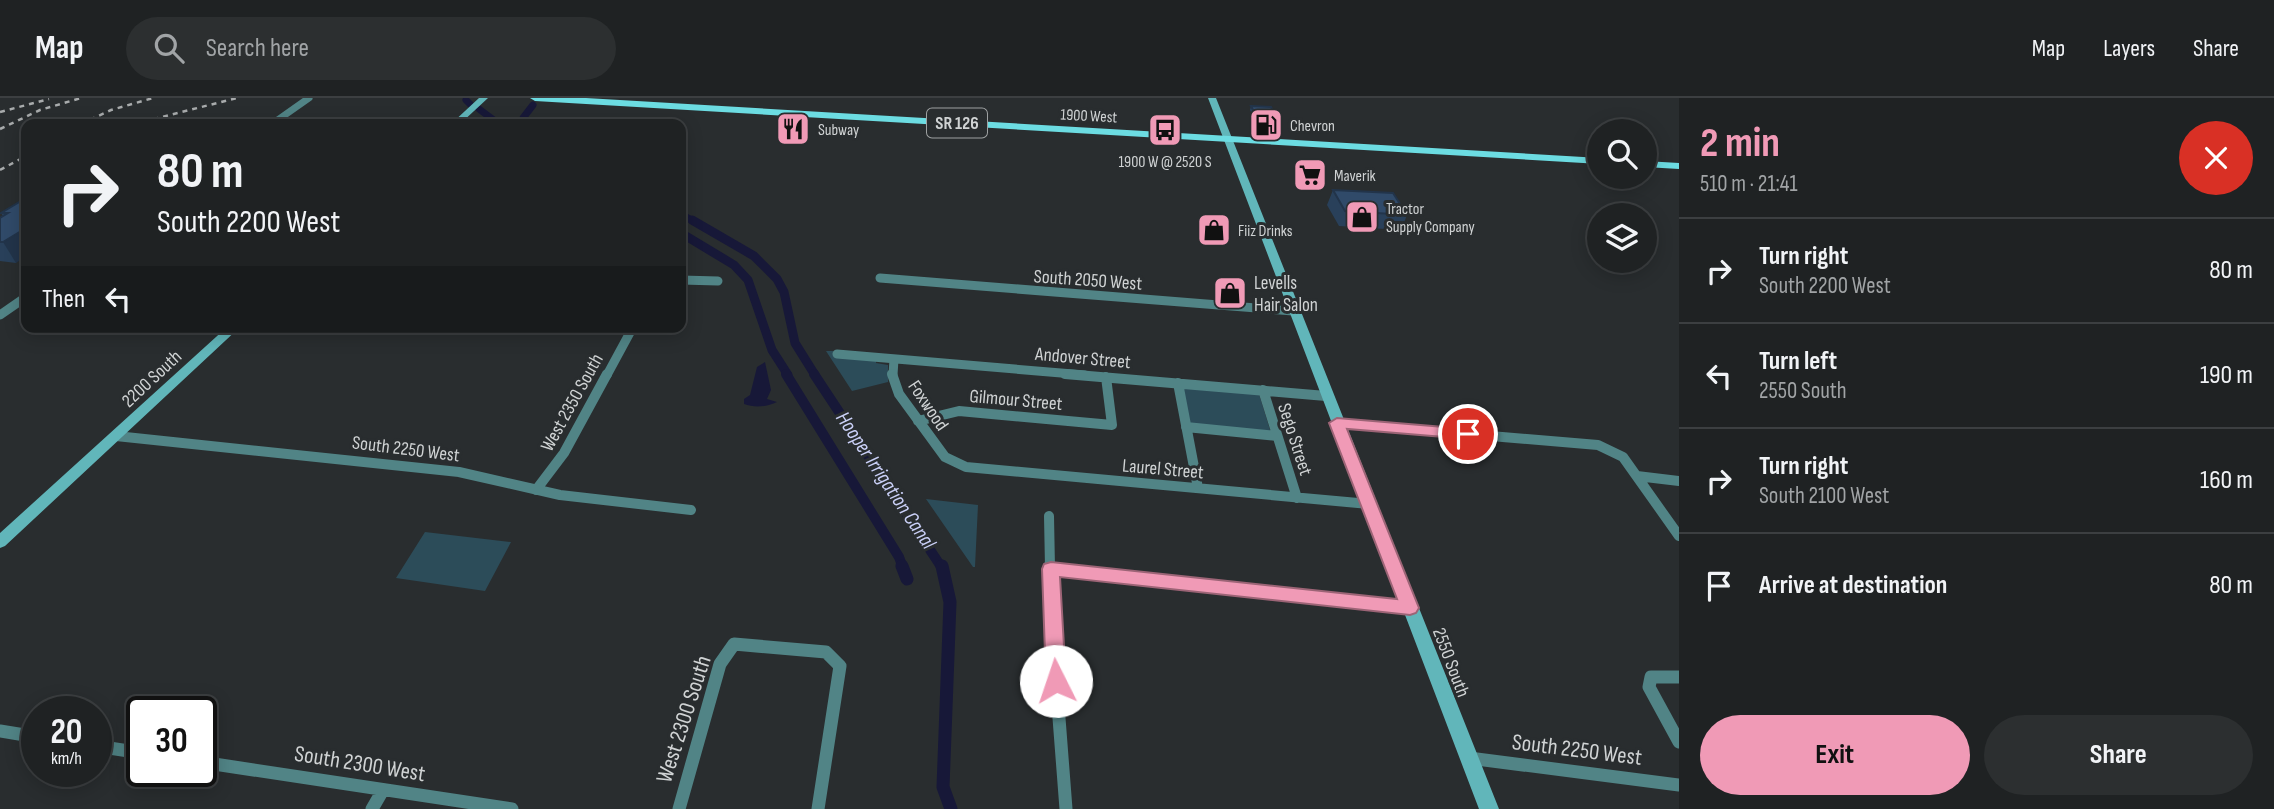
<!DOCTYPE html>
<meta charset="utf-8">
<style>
:root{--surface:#1f2223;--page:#2c2f30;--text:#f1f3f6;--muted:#a1a4a6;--line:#3c3f41;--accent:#f09ab6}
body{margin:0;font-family:"Sofia Sans Condensed",sans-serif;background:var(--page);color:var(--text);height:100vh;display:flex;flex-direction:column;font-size:26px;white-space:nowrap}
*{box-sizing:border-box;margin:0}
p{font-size:23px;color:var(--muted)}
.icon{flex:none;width:38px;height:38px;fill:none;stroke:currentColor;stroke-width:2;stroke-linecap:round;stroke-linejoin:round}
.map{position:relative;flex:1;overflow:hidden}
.sheet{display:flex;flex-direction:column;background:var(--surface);width:595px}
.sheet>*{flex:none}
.guide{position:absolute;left:21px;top:21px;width:665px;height:214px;border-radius:14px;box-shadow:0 4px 18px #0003,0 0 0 2px var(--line);background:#1f2223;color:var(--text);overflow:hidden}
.controls{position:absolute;left:1587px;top:21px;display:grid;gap:14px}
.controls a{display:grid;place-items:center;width:70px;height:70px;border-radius:50%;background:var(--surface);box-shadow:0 4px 18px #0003,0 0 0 2px var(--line);font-size:35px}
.speed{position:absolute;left:21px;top:598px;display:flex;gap:14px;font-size:35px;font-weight:700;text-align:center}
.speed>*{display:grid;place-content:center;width:91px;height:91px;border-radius:50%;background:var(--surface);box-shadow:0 4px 18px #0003,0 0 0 2px var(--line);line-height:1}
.speed small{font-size:18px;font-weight:400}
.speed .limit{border:4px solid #111;border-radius:10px;background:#fff;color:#111}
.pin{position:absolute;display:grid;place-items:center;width:60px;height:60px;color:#fff;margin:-30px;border:4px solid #fff;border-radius:50%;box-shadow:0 2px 7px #0007}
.me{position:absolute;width:77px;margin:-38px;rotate:356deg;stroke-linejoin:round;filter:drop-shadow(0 0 5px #0008)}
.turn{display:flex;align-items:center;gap:24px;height:147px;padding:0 21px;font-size:32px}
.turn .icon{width:91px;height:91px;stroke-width:2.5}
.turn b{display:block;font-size:49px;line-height:60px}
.then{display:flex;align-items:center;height:66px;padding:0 21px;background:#0003;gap:14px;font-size:26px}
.round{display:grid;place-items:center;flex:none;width:74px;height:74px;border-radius:37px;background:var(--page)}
.head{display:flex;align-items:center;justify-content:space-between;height:119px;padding:0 21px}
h1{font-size:42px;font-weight:700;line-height:52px;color:var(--accent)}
.cta{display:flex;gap:14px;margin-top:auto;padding:14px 21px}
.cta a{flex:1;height:80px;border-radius:42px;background:var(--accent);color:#111;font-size:28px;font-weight:700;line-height:80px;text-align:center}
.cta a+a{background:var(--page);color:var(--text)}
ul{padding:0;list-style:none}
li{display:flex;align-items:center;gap:21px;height:105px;padding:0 21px;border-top:2px solid var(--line)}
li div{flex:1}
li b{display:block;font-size:26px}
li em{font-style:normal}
header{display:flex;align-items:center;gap:42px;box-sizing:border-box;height:98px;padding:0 35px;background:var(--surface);border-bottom:2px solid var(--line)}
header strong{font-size:33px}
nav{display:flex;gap:38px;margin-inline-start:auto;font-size:24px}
.search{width:490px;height:63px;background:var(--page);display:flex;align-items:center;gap:18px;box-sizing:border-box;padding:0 24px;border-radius:38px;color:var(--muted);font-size:26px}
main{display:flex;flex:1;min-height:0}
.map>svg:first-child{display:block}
.green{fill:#2c4c59}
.water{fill:#171838}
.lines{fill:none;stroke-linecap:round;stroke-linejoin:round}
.canal-far3{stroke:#171838;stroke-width:7}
.canal-far2{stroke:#171838;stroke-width:9}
.canal-far1{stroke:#171838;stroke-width:10}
.canal{stroke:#171838;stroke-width:13}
.street-far3{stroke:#518486;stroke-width:7}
.street-far2{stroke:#518486;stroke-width:9}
.street-far1{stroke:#518486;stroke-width:10}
.street{stroke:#518486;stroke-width:13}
.secondary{fill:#61b6ba;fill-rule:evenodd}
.primary{fill:#6cdce2;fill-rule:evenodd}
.rail{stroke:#a8abac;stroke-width:2.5;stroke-dasharray:5 5;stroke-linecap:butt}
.wall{fill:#29405a}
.shaded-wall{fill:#22344a}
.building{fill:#304a69;stroke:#22344a;stroke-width:2}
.route{fill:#f09ab6;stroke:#9c6476;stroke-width:2}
.labels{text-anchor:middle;stroke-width:6;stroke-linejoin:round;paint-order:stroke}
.far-street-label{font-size:16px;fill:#d0d3d4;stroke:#292d2f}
.far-poi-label{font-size:16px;fill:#d0d3d4;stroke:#292d2f;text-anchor:start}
.shield{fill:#292d2f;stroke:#9ea1a2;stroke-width:2}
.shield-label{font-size:18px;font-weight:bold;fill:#d0d3d4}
.street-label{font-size:19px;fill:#d0d3d4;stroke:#292d2f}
.poi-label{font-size:19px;fill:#d0d3d4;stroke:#292d2f;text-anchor:start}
.water-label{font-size:21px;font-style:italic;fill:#cad0f7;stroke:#292d2f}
.near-street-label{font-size:23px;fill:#d0d3d4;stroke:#292d2f}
</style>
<header>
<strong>Map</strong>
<div class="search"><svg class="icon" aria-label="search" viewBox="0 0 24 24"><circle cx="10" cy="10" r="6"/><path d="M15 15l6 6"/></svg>Search here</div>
<nav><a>Map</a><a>Layers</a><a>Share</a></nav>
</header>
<main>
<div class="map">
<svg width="1679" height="711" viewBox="0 0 1679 711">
<rect width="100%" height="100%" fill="#292d2f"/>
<path class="green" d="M826 253H833V258L876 262V265L888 267V284L852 293Z
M1182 290 1259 296 1271 335 1190 328Z
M926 401 978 407 975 469H973Z
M425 434 511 444 485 493 396 480Z"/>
<path class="water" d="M765 264 771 292 767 301 777 304C767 309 754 310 744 306V301L750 297 757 269Z"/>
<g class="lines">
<path class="canal-far3" d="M466 2 470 6
M479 11 499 26
M522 26 523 20 533 7
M681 116 695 124"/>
<path class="canal-far2" d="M692 122 754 158 777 181 784 194 795 245 815 277
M681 135 734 167 748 182 772 252 788 277"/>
<path class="canal-far1" d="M786 276 899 459 903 470
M814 276 942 470"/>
<path class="canal" d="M902 468 907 481
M942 468 950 504 943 689 951 711"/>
<path class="street-far3" d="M272 26 309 0"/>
<path class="street-far2" d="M880 180 1293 213
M681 182 718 183
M0 217 26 199
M837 256 1085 277
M607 277 633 229
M893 277 894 261"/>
<path class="street-far1" d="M892 276 899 296 945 359 966 369 1369 406
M1065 276 1326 298
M1178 285 1198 390
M1263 292 1297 400
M918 323 959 313 1112 327 1106 279
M1337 325 1598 347 1623 359 1679 438
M1186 329 1277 338
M116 338 459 374 560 397 691 412
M1637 378 1679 383
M536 392 564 355 607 276
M1049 418 1050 470"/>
<path class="street" d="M1050 468 1052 529 1066 711
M1051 471 1410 510
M1679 579H1651L1649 589 1679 644
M0 633 37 639
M96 648 142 655
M1469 660 1679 687
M201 664 512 711
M372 711 383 692
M679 711 720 566 734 546 826 554 840 568 818 711"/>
<path class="secondary" d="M479 0H488L460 26H451Z
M1208 0H1216L1499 711H1479Z
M227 229H240L5 448 0 450V435Z"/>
<path class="primary" d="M530 0H586L1600 60V66L535 3Z
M1645 63 1679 65V71L1645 69Z"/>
<path class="rail" d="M0 14 49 1
M81 26 111 12 153 0
M134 26 237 0
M0 31 40 12 81 0
M0 72 26 58"/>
</g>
<path class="wall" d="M1251 8 1279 25 1278 30 1258 28 1250 12Z
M1333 92 1407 117 1401 132 1339 128 1327 107Z
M26 100 16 165 0 163V120L3 118 1 115Z"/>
<path class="shaded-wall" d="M26 130V158L16 165 3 144Z"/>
<path class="building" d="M1251 8 1271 9 1279 25 1259 24Z
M1333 92 1393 95 1407 117 1345 113Z
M26 100V130L3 144H0V120L8 115H1Z"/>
<path class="route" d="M1337 320 1468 331 1476 336 1468 341 1347 331 1419 510 1416 515 1410 517 1060 479 1066 583 1063 589 1056 591 1049 589 1046 583 1042 471 1044 466 1051 464 1397 501 1329 325Z"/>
<defs>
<symbol id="fuel-square" viewBox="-11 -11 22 22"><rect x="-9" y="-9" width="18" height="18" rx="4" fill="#f09ab6" stroke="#292d2f"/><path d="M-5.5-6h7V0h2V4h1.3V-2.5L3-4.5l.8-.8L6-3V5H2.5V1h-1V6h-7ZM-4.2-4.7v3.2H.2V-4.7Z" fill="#111"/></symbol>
<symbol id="restaurant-square" viewBox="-11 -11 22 22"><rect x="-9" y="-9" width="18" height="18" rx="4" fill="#f09ab6" stroke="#292d2f"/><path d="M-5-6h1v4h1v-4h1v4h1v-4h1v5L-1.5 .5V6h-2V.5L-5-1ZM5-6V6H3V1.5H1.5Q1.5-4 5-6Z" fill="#111"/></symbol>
<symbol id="bus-square" viewBox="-11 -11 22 22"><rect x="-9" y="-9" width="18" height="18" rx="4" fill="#f09ab6" stroke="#292d2f"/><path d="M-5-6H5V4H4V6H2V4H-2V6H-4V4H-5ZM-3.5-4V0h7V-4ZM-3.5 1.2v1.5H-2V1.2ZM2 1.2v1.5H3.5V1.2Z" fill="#111"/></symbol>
<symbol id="supermarket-square" viewBox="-11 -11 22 22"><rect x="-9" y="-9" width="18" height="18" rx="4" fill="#f09ab6" stroke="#292d2f"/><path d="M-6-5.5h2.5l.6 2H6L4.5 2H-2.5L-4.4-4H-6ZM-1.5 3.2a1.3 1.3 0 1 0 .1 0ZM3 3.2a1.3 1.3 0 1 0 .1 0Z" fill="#111"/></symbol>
<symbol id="shop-square" viewBox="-11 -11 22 22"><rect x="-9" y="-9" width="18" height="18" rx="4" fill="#f09ab6" stroke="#292d2f"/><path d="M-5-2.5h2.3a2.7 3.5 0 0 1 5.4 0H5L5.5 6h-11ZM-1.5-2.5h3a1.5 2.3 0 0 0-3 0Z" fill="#111"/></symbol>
</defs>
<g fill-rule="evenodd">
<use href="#fuel-square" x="1247" y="8" width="38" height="38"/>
<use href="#restaurant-square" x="774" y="12" width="38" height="38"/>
<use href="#bus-square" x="1146" y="13" width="38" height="38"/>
<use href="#supermarket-square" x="1291" y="58" width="38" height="38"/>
<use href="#shop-square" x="1343" y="100" width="38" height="38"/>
<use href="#shop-square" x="1195" y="113" width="38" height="38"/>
<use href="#shop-square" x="1211" y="176" width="38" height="38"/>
</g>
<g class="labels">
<g class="far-street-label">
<text transform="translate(1089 17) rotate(3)" y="6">1900 West</text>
</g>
<g class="far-poi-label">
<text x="1290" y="33">Chevron</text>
<text x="818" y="37">Subway</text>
<text x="1165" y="69" text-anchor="middle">1900 W @ 2520 S</text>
<text x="1334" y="83">Maverik</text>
<text x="1386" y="116">Tractor<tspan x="1386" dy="18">Supply Company</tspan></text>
<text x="1238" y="138">Fiiz Drinks</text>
</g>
<rect class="shield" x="927" y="10.5" width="60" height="29" rx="5"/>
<g class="shield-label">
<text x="957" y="31">SR 126</text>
</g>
<g class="street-label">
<text transform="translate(1088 181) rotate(4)" y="7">South 2050 West</text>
<text transform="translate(1083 259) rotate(5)" y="7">Andover Street</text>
<text transform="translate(151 280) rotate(-43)" y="7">2200 South</text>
<text transform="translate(1016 301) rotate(5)" y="7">Gilmour Street</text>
<text transform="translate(571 304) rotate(-61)" y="7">West 2350 South</text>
<text transform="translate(929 307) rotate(56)" y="7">Foxwood</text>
<text transform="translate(1296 341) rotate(72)" y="7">Sego Street</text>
<text transform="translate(406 350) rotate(7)" y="7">South 2250 West</text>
<text transform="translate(1163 370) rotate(5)" y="7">Laurel Street</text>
<text transform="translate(1452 564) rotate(69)" y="7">2550 South</text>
</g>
<g class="poi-label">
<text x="1254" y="191">Levells<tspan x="1254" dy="22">Hair Salon</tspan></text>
</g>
<g class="water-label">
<text transform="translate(886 382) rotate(56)" y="7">Hooper Irrigation Canal</text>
</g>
<g class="near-street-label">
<text transform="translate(683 621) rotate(-72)" y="8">West 2300 South</text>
<text transform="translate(1577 651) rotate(7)" y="8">South 2250 West</text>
<text transform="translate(360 665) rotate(9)" y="8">South 2300 West</text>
</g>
</g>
</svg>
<div class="controls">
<a><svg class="icon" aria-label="search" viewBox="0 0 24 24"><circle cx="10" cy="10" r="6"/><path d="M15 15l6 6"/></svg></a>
<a><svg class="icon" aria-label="layers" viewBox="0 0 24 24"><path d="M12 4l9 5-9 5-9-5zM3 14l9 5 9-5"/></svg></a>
</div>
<div class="speed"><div>20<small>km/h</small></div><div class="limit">30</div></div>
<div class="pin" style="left:1468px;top:336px;background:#d93025"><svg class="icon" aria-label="arrive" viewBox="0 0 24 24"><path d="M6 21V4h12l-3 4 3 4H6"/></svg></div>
<svg class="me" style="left:1056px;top:583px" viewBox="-20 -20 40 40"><circle r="19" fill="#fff"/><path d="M0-13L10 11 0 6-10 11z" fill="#f09ab6"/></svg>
<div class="guide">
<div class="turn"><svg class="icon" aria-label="right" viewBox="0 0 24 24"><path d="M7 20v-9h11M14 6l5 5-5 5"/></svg><div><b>80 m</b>South 2200 West</div></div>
<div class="then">Then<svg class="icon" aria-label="left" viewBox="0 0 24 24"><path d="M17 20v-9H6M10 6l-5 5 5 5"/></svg></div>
</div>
</div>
<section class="sheet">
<div class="head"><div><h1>2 min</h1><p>510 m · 21:41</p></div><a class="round" style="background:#d93025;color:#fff"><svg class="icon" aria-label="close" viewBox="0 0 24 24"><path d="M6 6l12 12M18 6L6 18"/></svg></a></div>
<ul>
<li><svg class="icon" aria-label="right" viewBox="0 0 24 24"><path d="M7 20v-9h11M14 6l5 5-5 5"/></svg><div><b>Turn right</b><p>South 2200 West</p></div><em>80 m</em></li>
<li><svg class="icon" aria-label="left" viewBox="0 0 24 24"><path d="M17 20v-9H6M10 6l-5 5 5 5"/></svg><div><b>Turn left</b><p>2550 South</p></div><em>190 m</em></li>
<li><svg class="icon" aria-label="right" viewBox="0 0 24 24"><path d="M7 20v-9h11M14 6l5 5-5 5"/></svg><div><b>Turn right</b><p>South 2100 West</p></div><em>160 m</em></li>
<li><svg class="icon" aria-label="arrive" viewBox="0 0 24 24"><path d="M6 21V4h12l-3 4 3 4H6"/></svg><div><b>Arrive at destination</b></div><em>80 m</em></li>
</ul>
<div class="cta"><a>Exit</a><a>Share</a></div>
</section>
</main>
